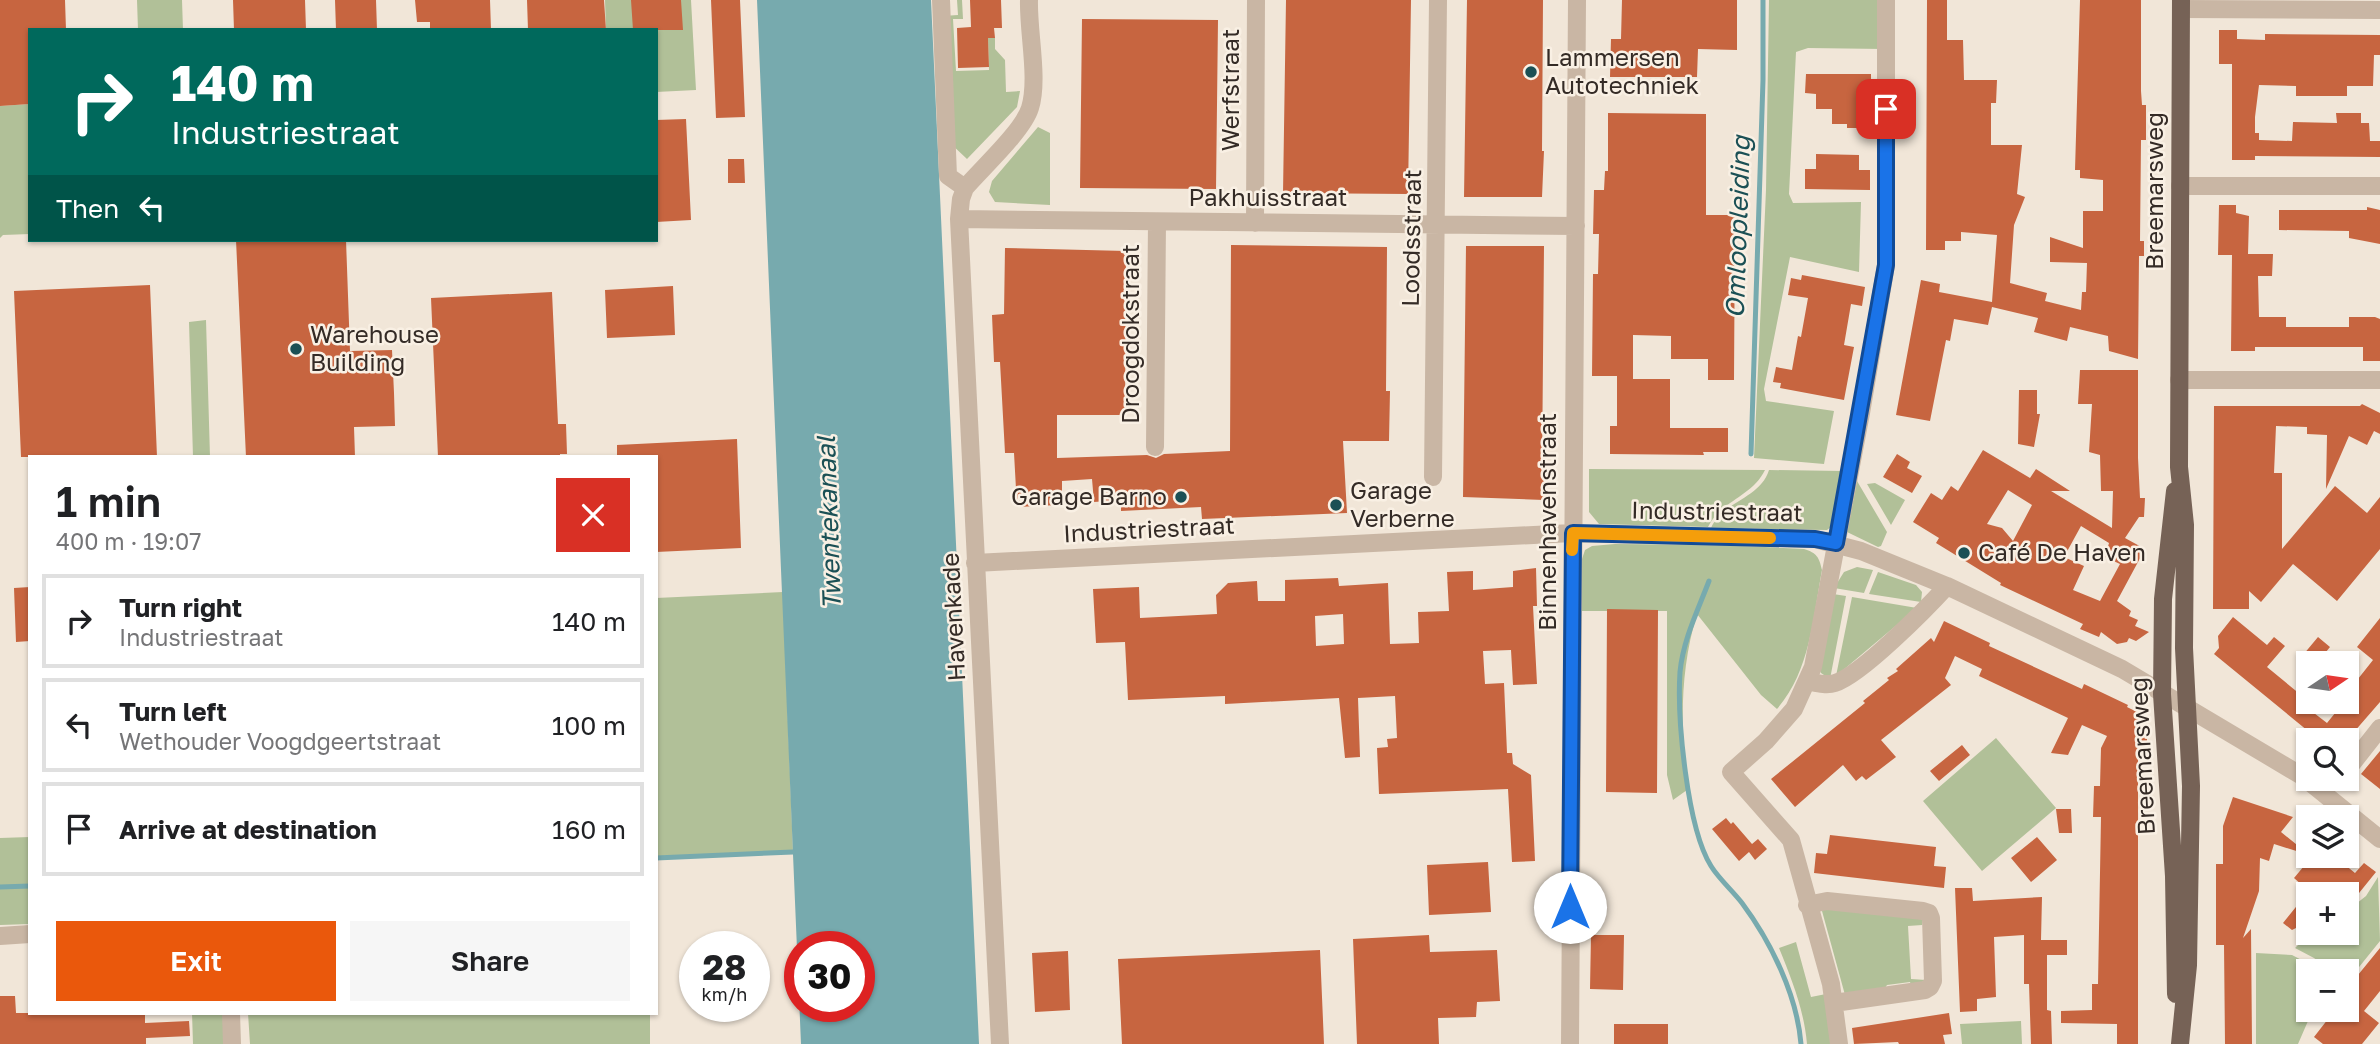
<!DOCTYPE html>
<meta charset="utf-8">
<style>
:root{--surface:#fff;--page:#f6f6f6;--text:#202124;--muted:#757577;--line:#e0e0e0;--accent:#ea580c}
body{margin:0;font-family:"Golos Text",sans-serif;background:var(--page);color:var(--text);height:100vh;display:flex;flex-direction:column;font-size:26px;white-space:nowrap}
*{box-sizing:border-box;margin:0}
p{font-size:23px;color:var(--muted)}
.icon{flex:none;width:38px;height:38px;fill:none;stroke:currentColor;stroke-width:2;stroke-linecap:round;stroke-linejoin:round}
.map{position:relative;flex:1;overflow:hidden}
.side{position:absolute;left:28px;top:455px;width:630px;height:560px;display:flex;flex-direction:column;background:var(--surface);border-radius:0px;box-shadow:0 2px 5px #0004}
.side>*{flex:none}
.hud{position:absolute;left:28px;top:28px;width:630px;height:214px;border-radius:0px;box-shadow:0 2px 5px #0004;background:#00695c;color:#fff;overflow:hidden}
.needle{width:46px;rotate:77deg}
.controls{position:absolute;left:2296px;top:651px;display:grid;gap:14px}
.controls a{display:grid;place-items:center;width:63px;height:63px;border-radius:0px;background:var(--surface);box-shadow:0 2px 5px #0004;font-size:35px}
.speed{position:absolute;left:679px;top:931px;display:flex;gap:14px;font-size:35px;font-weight:700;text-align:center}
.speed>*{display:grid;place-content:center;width:91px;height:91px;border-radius:50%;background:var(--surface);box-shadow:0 2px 5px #0004;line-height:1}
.speed small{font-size:18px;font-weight:400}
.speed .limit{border:10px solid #d22;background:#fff;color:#111}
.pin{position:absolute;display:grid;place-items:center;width:60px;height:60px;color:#fff;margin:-30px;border-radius:14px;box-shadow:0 4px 10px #0006}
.me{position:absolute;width:77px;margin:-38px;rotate:0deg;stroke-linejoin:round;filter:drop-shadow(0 0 5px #0008)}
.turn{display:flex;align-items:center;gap:24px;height:147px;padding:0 28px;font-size:32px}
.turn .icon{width:91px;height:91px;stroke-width:2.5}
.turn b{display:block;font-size:49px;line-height:60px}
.then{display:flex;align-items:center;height:66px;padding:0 28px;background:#0003;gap:14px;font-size:26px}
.round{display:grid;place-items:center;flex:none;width:74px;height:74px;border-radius:0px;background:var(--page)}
.summary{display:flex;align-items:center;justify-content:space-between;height:119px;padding:0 28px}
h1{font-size:42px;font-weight:600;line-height:52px}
.action{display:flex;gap:14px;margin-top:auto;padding:14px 28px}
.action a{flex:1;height:80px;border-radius:0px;background:var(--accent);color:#fff;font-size:28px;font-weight:600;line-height:80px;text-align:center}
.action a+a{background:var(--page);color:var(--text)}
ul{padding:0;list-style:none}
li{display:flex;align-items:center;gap:21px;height:94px;margin:0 14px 10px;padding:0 14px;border:4px solid var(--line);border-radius:0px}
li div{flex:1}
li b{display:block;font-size:26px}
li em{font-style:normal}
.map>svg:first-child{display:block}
.green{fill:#b1c098}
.water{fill:#77aaae;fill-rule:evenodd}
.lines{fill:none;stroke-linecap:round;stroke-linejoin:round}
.stream{stroke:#77aaae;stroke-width:5}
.building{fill:#c76540;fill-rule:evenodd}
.street{stroke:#c9b6a4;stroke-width:18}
.primary{stroke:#766256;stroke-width:18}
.route-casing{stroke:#114b97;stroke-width:18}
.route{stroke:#1a73e8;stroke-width:12}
.slow{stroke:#f59e0b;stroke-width:12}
.poi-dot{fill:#1b5055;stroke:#f9f0e4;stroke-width:2.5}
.labels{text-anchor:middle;stroke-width:5;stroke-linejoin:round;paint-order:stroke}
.poi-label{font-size:24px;fill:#342b26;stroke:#f9f0e4;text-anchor:start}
.street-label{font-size:24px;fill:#342b26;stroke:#f9f0e4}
.water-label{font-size:26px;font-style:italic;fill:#1b5055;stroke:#f9f0e4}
</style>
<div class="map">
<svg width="2380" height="1044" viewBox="0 0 2380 1044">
<rect width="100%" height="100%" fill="#f1e6d8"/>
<path class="green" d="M137 0H182L183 30H138Z
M605 0H691L696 90 656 92V30H606Z
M957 0H962L963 19H953L956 71 989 70 988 38H995V49L1005 60 1006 92 1020 91 1017 107 967 159 949 142 943 16 958 15Z
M1769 0H1883V49L1808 48 1796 52 1789 194 1793 203 1861 202 1859 272 1790 257 1764 389 1766 401 1834 411 1824 464 1754 458 1766 190Z
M30 104V234L3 235 0 238V106Z
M1038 127 1050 133V205L995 202 989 192 992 181Z
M206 320 210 457H193L189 322Z
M1589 469 1765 470C1752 497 1720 501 1708 527L1599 524 1589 512Z
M1769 470 1842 471 1831 527 1827 530 1711 528C1723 501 1760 499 1769 470Z
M1857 481 1887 532 1881 546 1878 547 1847 532Z
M1875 483 1905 500 1891 525 1867 484Z
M1615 544 1723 545 1804 549C1817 553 1819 557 1822 570 1813 619 1810 671 1777 709L1761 695 1697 614C1679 673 1681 729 1687 790L1673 800 1667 775V611H1582V559L1585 550 1592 546Z
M1857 567 1873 570 1864 593 1834 588 1844 572Z
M1878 572 1916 585 1922 592 1921 602 1869 594Z
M783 592 793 852 656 858V598Z
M1833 594 1846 596 1830 679 1821 673 1819 667Z
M1852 597 1917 608 1836 676Z
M1996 738 2056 808 1982 871 1923 801Z
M30 837V924L0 925V838Z
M2378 877 2380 941 2347 982V971H2332L2314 958 2295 948 2310 933H2347V911L2366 896Z
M1824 908 1918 917 1923 920 1922 925 1908 926 1911 979 1926 980 1912 987 1910 982 1887 985 1883 991 1845 995 1822 911Z
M1796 942 1811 997 1826 994 1831 1044H1807C1804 1010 1792 980 1779 948Z
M2256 953 2292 955 2317 968V971H2308V988L2301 1000V1010L2308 1021 2298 1044H2256Z
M192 1013H223L225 1044H193Z
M248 1013H650V1044H250Z
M2021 1021 2022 1044H1962L1960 1024Z"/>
<path class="water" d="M757 0H931L979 1044H801ZM800 947H859V1006H800Z"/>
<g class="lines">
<path class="stream" d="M1751 454 1763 80V0
M1709 581C1698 610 1683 640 1680 672 1677 718 1687 828 1711 866 1719 879 1732 890 1742 903 1771 942 1797 995 1801 1044
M656 858 793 852
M0 887 30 886"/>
</g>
<path class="building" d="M0 0H65L66 30H30V104L0 106Z
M233 0H305L306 30H234Z
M335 0H376L377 30H336Z
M415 0H490L491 30H430V22H417Z
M527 0H604L606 30H528Z
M631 0H681L683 30H633Z
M711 0H740L745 117 716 118Z
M970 0H1001L1002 28H994L995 38H988L989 67 958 68 957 28 971 27Z
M1286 0H1411L1408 194 1283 193Z
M1467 0H1543L1542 151H1544L1542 197H1464Z
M1622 0H1737V50L1698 49 1697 77H1610L1611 39H1621Z
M1927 0H1947V40H1963L1964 80H1997L1996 103H1991V145H2022L2017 194 2025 197 2014 225 2010 283 2047 293 2045 301 2081 310 2082 292H2086L2087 263 2050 262V237L2083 248V211H2103V180L2080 178V170H2075L2080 0H2141V91L2142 105H2146V140H2141L2140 241H2144V256H2139L2138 359 2109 351 2108 336 2070 327 2067 341 2034 332 2038 318 1992 307 1988 325 1954 319 1950 341 1946 340 1930 421 1896 415 1921 280 1940 284 1939 292 1992 302 1997 235 1961 232V241H1945V250H1926Z
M1082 19 1218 20 1216 189 1080 188Z
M2219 30H2237V39L2265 40V34L2380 35V55H2374L2373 86H2347V96H2296V86L2259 85 2255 117V133H2259V140L2292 141 2293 122 2337 123 2336 113H2361V123H2369L2370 141H2380V157L2255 156V160H2232V64H2219Z
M1806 74H1871V94H1864V128H1847V124H1832V109H1816V94L1805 93Z
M1608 113 1706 114V215H1735L1734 380H1708V359H1671V336L1633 335V379H1670V428H1728V452H1703L1704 455 1610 454V426H1617V376H1592L1593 274H1598L1599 234H1593L1594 190H1604L1605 171H1608Z
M686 119 691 220 656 222V120Z
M1816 154 1859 155V170H1870V190L1805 189V169H1816Z
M728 159H744L745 183H728Z
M2219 205H2236V213L2249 216 2248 254H2273L2272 276H2258L2259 317H2286V327H2349V317H2375L2380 319V361H2363V347H2255V351H2231L2232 255H2218Z
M2367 207 2380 210V244L2349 238V231L2279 230V210H2367Z
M236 240H346L350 351 392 350 394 393 395 426 354 427 355 457H246Z
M1231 245 1387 247 1386 391H1390L1389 441H1343L1347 513 1202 519 1201 507 1121 511V500L1094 502 1092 479 1062 481V501L1058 505 1017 507 1014 453H1005L1000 362H994L992 315 1004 314 1005 248 1126 251 1125 415H1057V458L1147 455 1156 458 1164 454 1230 451Z
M1466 246H1544L1542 472H1544V500L1463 497Z
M1802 275 1865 287 1862 306 1851 304 1844 345 1854 347 1844 400 1780 388 1781 383 1773 382 1776 367 1792 370 1798 336 1801 337 1808 298 1788 295 1791 278 1801 280Z
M150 285 157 457H21L14 291Z
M673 286 675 335 607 338 605 290Z
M552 292 558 424H566L567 454H560V457H438L431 298Z
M2080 370H2138V458L2140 498H2145L2144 517H2139L2125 538 2145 549 2117 601 2131 611 2129 616 2138 620 2135 626 2149 632 2136 641 2129 638 2127 642 2117 644 2101 632 2099 637 2080 629 2083 624 2000 585 2001 583 1936 543 1939 538 1913 522 1931 493 1942 500 1951 486 1958 491 1983 450 2030 478 2036 469 2070 491H2051L2112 528 2113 491H2101L2100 455 2089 452 2092 404H2078ZM2008 490 2032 505 2013 541 2002 528 1987 524ZM2081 526 2109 543 2105 557 2120 564 2100 601 2073 590 2084 566 2064 557Z
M2019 390H2037V414H2040L2034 447 2018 444Z
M2362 404 2380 413V434L2374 431 2367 445 2349 436 2326 489 2327 435 2307 434V427L2276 426 2274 473H2282V549L2335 486 2367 513 2380 497V549L2337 601 2293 564 2261 602 2249 591V609H2213L2214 406H2360Z
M737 439 741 548 656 552V457H617V445Z
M1897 454 1910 462 1907 468 1922 476 1912 493 1883 477Z
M1536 568 1537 606H1533L1537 684 1513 685 1511 650 1483 651 1485 684 1504 683 1507 753H1512L1513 764 1531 775 1535 861 1512 862 1508 789 1379 794 1377 748 1388 747 1387 739 1397 738 1395 696 1358 698 1360 757 1345 758 1339 698 1225 704V696L1128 700 1125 642 1096 643 1093 589 1139 587 1140 618 1217 614 1216 595 1228 583 1257 581 1258 601H1285V580L1338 578 1339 586 1388 583 1390 644 1419 643 1418 612 1449 611 1447 572 1473 571V590L1513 587V571ZM1343 614 1344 644 1316 646 1315 616Z
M30 587V641L16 642 14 588Z
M1607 609 1658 610 1657 793 1606 792Z
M2233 617 2267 645 2274 637 2285 646 2267 667 2301 695 2297 700 2327 723 2344 702H2347V679L2354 684 2373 660 2357 647 2380 618V702L2347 740H2319L2214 654 2219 648 2218 636Z
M1944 621 1990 643 1989 646 2082 689 2084 684 2128 705 2127 707 2137 712 2138 720H2147V751H2138V1044H2117V1024L2061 1023V1011L2092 1010V984H2098L2101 817H2093L2094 786H2100L2101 748 2107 736 2082 725 2068 755 2051 753 2068 718 1979 676 1982 669 1955 656 1945 678 1951 685 1881 740 1896 757 1866 780 1862 776 1856 781 1843 765 1795 807 1771 779 1865 703 1863 701 1889 680 1887 678 1898 671 1896 669 1931 638 1934 642Z
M2318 637 2330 647 2317 663H2314L2303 655Z
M1962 745 1970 755 1939 781 1930 771Z
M2380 751V789L2361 774Z
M2233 797 2293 817 2281 832 2307 853 2306 854 2274 844 2269 861 2260 858 2259 891 2243 938 2251 929 2252 1044H2225L2224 945H2216V864H2223V826Z
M2056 809H2071L2072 833H2059Z
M1726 818 1731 824 1733 822 1752 844 1758 839 1767 849 1755 860 1749 852 1739 861 1712 829Z
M1830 835 1936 847 1934 866 1946 867 1944 888 1814 873 1816 853 1827 854Z
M2037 837 2057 860 2031 882 2011 858Z
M2308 856H2334L2355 873 2364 863 2376 872 2355 898 2350 894H2312L2294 878 2304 866 2301 864Z
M1488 862 1491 912 1429 915 1427 865Z
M1955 888H1972L1973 901 2042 897 2041 940H2067V955H2047V1010L2051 1011 2052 1044H2031L2029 984H2024V935L1994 937 1996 997 1977 999V1011L1960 1012Z
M2308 892V922L2292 930 2283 923Z
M1429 935 1430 952 1497 950 1500 1001 1477 1002 1476 1017 1438 1018 1439 1044H1357L1353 939Z
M1591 935H1624L1623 990 1590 989Z
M2380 948V991L2364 1011 2379 1023 2362 1044H2323L2314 1037 2335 1010H2347L2359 993 2349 986Z
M1320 950 1324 1044H1122L1118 959Z
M1068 951 1070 1010 1035 1012 1032 953Z
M0 996H15L16 1013H145V1023L189 1021 190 1036 146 1038V1044H0Z
M1949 1013 1952 1034 1943 1035 1945 1044H1899L1898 1042 1854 1044 1852 1028Z
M1614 1024H1668V1044H1614Z"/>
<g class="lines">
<path class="street" d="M941 0 948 176 965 188
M2181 9 2380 10
M2180 186H2380
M959 219 1576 226
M1255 223 1256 0
M2179 380H2380
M1155 447 1157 222
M1433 477 1438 0
M975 563 1572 533 1815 539 1861 551 1947 586 2122 669 2302 776 2380 839
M1808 681C1817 683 1826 686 1835 683 1861 675 1927 608 1947 586
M2347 770 2380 728
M1807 905 1827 901 1923 911 1929 913 1931 918 1933 981 1930 987 1925 990 1834 1003
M0 936 30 934
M231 1013 232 1044
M1000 1044 959 219 961 199 965 188C981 169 1023 131 1030 108 1039 79 1028 32 1029 0
M1570 1044 1577 0
M1839 1044 1831 984 1791 840 1731 772 1766 741 1794 709 1813 667 1861 413 1886 265V0"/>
<path class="primary" d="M2175 491 2163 599 2162 694 2174 876 2176 994
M2180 1044 2188 965 2191 786 2184 648 2185 525 2179 467 2181 0"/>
</g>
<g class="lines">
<defs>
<path id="route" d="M1570 907 1573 533 1815 539 1836 543 1886 265V109"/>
</defs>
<use href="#route" class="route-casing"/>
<use href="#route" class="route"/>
<path class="slow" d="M1572 550 1573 533 1770 538"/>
</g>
<g class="poi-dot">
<circle cx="1531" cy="72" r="7"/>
<circle cx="296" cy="349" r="7"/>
<circle cx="1181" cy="497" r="7"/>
<circle cx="1336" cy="505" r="7"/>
<circle cx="1964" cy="553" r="7"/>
</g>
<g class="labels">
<g class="poi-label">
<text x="1545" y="66">Lammersen<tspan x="1545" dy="28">Autotechniek</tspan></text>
<text x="310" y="343">Warehouse<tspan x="310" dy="28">Building</tspan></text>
<text x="1350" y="499">Garage<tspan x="1350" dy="28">Verberne</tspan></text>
<text x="1167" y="505" text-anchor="end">Garage Barno</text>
<text x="1978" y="561">Café De Haven</text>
</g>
<g class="street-label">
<text transform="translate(1231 90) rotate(-90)" y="8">Werfstraat</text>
<text transform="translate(2155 191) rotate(-90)" y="8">Breemarsweg</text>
<text x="1268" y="206">Pakhuisstraat</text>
<text transform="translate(1412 238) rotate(-89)" y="8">Loodsstraat</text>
<text transform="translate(1131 334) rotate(-90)" y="8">Droogdokstraat</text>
<text transform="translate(1717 512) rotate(1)" y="8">Industriestraat</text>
<text transform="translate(1548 522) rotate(-90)" y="8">Binnenhavenstraat</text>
<text transform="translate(1149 530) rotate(-3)" y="8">Industriestraat</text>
<text transform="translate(954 617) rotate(-93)" y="8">Havenkade</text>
<text transform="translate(2143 756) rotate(-93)" y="8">Breemarsweg</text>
</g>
<g class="water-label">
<text transform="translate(1738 227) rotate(-88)" y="9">Omloopleiding</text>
<text transform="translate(829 523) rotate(-92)" y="9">Twentekanaal</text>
</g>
</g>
</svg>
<div class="controls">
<a><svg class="needle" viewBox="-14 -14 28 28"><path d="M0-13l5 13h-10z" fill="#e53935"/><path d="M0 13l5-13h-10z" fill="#757577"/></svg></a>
<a><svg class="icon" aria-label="search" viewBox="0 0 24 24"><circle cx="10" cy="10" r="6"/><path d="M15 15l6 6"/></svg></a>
<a><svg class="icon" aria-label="layers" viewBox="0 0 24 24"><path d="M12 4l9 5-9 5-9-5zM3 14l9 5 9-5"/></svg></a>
<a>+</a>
<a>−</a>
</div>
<div class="speed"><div>28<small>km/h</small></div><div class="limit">30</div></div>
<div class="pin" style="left:1886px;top:109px;background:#d93025"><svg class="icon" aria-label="arrive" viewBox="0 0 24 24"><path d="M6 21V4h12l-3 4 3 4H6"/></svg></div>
<svg class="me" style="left:1570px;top:907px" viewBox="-20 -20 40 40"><circle r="19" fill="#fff"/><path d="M0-13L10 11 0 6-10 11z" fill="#1a73e8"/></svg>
<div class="hud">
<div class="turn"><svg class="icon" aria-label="right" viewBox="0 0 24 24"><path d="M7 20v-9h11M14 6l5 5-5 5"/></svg><div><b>140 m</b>Industriestraat</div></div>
<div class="then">Then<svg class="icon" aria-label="left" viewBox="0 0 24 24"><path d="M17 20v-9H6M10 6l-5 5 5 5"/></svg></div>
</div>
<section class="side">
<div class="summary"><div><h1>1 min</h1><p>400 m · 19:07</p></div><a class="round" style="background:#d93025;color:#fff"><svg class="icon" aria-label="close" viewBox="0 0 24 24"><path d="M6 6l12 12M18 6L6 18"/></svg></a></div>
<ul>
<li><svg class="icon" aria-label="right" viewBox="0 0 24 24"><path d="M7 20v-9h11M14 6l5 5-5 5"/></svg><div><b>Turn right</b><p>Industriestraat</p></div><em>140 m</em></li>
<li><svg class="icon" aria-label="left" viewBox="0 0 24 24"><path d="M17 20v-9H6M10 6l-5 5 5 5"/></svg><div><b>Turn left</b><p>Wethouder Voogdgeertstraat</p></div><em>100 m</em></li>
<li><svg class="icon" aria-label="arrive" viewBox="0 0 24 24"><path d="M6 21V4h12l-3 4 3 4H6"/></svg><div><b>Arrive at destination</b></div><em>160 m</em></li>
</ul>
<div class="action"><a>Exit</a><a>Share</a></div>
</section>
</div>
